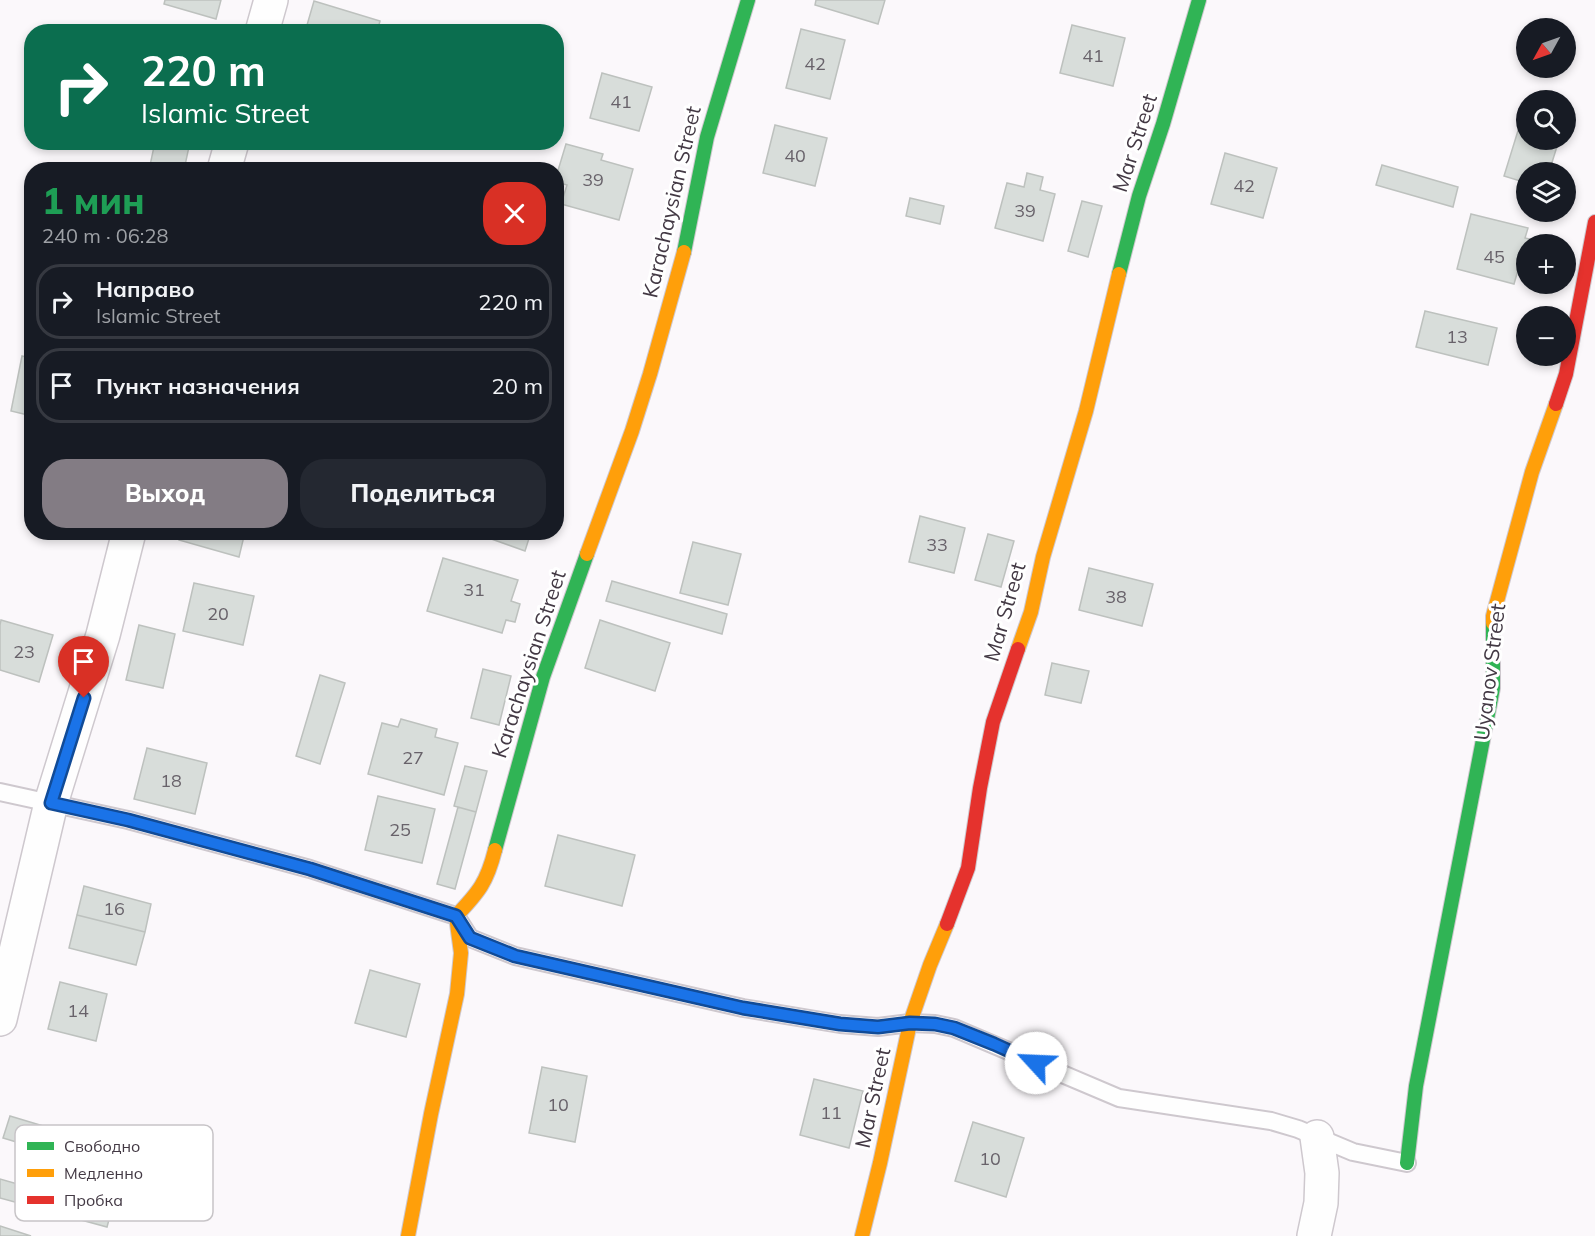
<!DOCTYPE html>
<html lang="ru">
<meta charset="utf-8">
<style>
:root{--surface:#171b24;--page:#242831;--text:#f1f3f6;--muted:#9ea1a6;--line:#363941;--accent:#837c84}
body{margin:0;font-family:Mulish,sans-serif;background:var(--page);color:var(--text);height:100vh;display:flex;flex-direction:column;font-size:22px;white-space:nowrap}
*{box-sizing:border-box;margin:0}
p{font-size:20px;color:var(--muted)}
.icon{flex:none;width:33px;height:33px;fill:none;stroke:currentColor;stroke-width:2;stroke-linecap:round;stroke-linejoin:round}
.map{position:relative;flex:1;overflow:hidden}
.sheet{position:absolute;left:24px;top:162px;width:540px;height:378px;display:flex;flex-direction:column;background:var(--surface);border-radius:24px;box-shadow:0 3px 9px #0003}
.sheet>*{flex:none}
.top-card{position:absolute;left:24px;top:24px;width:540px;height:126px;border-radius:24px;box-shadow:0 3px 9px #0003;background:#0b6e4f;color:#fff;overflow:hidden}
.needle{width:39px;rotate:230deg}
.buttons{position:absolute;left:1516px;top:18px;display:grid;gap:12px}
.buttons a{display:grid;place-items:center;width:60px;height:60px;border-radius:50%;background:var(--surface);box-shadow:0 3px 9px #0003;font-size:30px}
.pin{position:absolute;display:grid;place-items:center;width:51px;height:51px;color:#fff;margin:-62px -26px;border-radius:50% 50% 50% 0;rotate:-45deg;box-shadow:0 0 6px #0007}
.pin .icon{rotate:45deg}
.me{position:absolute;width:66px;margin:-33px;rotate:295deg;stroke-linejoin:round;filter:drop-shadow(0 0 4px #0008)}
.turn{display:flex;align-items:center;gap:21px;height:126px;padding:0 18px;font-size:27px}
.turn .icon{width:78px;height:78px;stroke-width:2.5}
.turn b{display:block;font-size:42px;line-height:51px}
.round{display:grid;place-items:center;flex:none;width:63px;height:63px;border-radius:24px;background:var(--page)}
.summary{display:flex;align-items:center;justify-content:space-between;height:102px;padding:0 18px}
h1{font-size:36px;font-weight:800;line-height:45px;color:#1e9e55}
.action{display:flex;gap:12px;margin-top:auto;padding:12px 18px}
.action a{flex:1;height:69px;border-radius:24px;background:var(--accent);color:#fff;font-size:24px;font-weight:800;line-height:69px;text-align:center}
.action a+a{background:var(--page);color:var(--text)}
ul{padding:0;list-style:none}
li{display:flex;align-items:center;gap:18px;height:75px;margin:0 12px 9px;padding:0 6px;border:3px solid var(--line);border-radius:24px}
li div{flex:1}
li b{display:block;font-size:22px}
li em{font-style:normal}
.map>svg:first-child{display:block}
.building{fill:#d8ddda;stroke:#bdc1be;stroke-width:1.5}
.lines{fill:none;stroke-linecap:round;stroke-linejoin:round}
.lane-casing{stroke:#cec8ce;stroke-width:20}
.street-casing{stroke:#cec8ce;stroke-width:36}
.fast-casing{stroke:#cec8ce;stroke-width:16}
.slow-casing{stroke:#cec8ce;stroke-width:16}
.jam-casing{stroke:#cec8ce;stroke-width:16}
.lane{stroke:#fefefe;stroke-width:16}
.street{stroke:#fefefe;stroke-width:33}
.fast{stroke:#30b455;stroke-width:14}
.slow{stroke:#ff9f0a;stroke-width:14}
.jam{stroke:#e5322d;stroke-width:14}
.route-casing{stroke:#114b97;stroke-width:15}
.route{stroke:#1a73e8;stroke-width:10}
.labels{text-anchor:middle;stroke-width:6;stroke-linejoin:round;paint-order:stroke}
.number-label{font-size:18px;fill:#68626a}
.street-label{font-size:21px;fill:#433944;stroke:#fff}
.key{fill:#fff;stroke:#c7c4c7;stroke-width:1.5}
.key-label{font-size:16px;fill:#433944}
</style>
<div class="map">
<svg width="1595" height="1236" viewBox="0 0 1595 1236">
<rect width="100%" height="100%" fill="#fbf8fb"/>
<path class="building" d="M165 0H221L216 19 164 4Z
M816 0H885L878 24 815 5Z
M314 1 380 21 377 32H305Z
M1072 25 1125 38 1113 86 1060 73Z
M801 29 845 40 830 99 786 88Z
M602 73 652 87 639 131 590 118Z
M1521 121 1527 123V140H1559L1549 172H1527V183L1504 176Z
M775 125 827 138 815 186 763 173Z
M155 142H190L184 170H149Z
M566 144 603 154 601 160 633 169 619 220 561 204 567 185 556 182V177Z
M1225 153 1277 168 1263 218 1211 204Z
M1382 165 1458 187 1453 207 1376 185Z
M1027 173 1043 177 1040 190 1055 194 1043 241 995 228 1007 183 1024 187Z
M910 198 944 206 940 224 906 216Z
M1082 201 1102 206 1088 257 1068 251Z
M1471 214 1528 228 1525 238 1538 241 1537 244H1527V272L1518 270 1514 284 1457 269Z
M1425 311 1497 328 1488 365 1416 347Z
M22 356 32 358V416L11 411Z
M32 470V505L25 504Z
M920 516 965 528 954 573 909 562Z
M181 532H245L239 557 179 540Z
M472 532H531L525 551Z
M988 534 1014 541 1001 587 975 580Z
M693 542 741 554 728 605 680 593Z
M443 558 518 580 511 601 520 604 515 622 506 620 502 633 427 611Z
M1089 568 1153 584 1142 626 1079 610Z
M612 581 727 614 722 634 606 601Z
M194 583 254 596 243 645 183 631Z
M1 620 53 635 39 682 0 670V625Z
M600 620 670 643 655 691 585 668Z
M139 625 175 634 163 688 126 680Z
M1052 663 1089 671 1081 703 1045 695Z
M483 669 511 676 499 725 471 718Z
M320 675 345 683 320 764 296 756Z
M401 719 437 729 435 737 458 743 444 795 368 774 382 723 398 727Z
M147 748 207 763 195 814 134 799Z
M465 766 487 771 476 812 454 806Z
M378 796 435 809 422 863 365 850Z
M458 807 476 812 455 889 437 884Z
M558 835 635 855 622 906 545 886Z
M84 886 151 904 145 932 77 915Z
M77 915 145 932 136 965 69 948Z
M370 970 420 984 406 1037 355 1023Z
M60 982 107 994 96 1041 48 1029Z
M542 1067 587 1076 575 1142 529 1133Z
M814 1079 863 1091 849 1148 800 1135Z
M10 1116 60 1131 53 1153 3 1138Z
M973 1122 1024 1138 1006 1197 955 1181Z
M60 1151 123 1168 107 1227 0 1198V1179L49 1193Z
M0 1226 31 1236H0Z"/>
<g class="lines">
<defs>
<path id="lane" d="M0 792 128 820 310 869 456 916 470 938 515 956 743 1008 840 1024 878 1027 910 1023 935 1024 954 1028 1119 1098 1271 1121 1298 1129 1353 1152 1407 1163"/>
<path id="street" d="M262 32 271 0
M224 170 232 142
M0 1019 51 803 103 635 129 532
M1314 1236 1321 1203 1322 1173 1317 1137"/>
<path id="fast" d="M684 252 707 137 748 0
M1119 274 1139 196 1163 124 1199 0
M495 850 543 677 587 554
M1407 1163 1416 1086 1493 688V623"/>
<path id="slow" d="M587 554 632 431 650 374 684 252
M1493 623V616L1532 472 1556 404
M1018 649 1031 612 1043 557 1086 411 1119 274
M408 1236 431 1114 457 994 461 953 456 916C479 892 487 882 495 850
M862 1236 880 1163 910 1023 930 965 947 924"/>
<path id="jam" d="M1556 404 1566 374 1595 222
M947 924 968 868 980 788 993 722 1018 649"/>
</defs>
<use href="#lane" class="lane-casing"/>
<use href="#street" class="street-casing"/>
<use href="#fast" class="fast-casing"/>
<use href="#slow" class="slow-casing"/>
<use href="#jam" class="jam-casing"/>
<use href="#lane" class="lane"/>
<use href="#street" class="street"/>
<use href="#fast" class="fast"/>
<use href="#slow" class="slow"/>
<use href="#jam" class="jam"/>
</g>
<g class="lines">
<defs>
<path id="route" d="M84 698 51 803 128 820 310 869 456 916 470 938 515 956 743 1008 840 1024 878 1027 910 1023 935 1024 954 1028 994 1044 1036 1063"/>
</defs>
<use href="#route" class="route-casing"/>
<use href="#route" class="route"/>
</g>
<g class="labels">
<g class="number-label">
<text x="1093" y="62">41</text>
<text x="815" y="70">42</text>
<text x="621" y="108">41</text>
<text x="795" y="162">40</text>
<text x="593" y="186">39</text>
<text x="1244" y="192">42</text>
<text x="1025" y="217">39</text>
<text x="1494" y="263">45</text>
<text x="1457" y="343">13</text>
<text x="937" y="551">33</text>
<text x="474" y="596">31</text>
<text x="1116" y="603">38</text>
<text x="218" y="620">20</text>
<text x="24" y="658">23</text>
<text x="413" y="764">27</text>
<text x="171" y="787">18</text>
<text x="400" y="836">25</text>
<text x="114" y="915">16</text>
<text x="78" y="1017">14</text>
<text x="558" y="1111">10</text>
<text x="831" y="1119">11</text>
<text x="990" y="1165">10</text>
</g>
<g class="street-label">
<text transform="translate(1135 143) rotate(-72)" y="7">Mar Street</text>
<text transform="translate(672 202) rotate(-77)" y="7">Karachaysian Street</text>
<text transform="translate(1005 612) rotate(-74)" y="7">Mar Street</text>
<text transform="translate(529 664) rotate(-72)" y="7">Karachaysian Street</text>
<text transform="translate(1490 672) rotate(-83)" y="7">Uyanov Street</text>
<text transform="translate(873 1098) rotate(-78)" y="7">Mar Street</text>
</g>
</g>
<rect x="15" y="1125" width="198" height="96" rx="9" class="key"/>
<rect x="27" y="1142" width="27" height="8" fill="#30b455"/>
<rect x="27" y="1169" width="27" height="8" fill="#ff9f0a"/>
<rect x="27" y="1196" width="27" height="8" fill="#e5322d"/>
<g class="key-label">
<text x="64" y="1152">Свободно</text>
<text x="64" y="1179">Медленно</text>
<text x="64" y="1206">Пробка</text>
</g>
</svg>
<div class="buttons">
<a><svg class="needle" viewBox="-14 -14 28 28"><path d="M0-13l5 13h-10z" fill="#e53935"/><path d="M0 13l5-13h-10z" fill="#9ea1a6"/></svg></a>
<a><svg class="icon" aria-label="search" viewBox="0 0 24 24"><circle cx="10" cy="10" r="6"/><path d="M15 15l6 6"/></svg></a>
<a><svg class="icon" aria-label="layers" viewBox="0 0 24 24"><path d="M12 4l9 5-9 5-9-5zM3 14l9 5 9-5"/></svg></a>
<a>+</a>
<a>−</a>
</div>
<div class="pin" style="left:84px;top:698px;background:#d93025"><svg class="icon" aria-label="arrive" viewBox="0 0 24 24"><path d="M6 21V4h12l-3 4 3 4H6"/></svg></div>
<svg class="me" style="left:1036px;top:1063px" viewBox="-20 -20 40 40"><circle r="19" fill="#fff"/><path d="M0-13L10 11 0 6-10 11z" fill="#1a73e8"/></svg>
<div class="top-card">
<div class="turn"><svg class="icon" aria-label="right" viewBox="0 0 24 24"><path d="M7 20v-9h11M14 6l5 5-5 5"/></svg><div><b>220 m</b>Islamic Street</div></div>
</div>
<section class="sheet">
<div class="summary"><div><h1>1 мин</h1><p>240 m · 06:28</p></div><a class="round" style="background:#d93025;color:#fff"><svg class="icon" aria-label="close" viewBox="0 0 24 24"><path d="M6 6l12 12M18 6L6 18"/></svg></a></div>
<ul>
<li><svg class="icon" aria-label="right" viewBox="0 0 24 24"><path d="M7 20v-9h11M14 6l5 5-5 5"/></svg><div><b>Направо</b><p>Islamic Street</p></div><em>220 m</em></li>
<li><svg class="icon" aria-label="arrive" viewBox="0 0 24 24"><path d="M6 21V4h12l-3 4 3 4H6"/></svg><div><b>Пункт назначения</b></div><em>20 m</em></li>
</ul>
<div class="action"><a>Выход</a><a>Поделиться</a></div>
</section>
</div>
